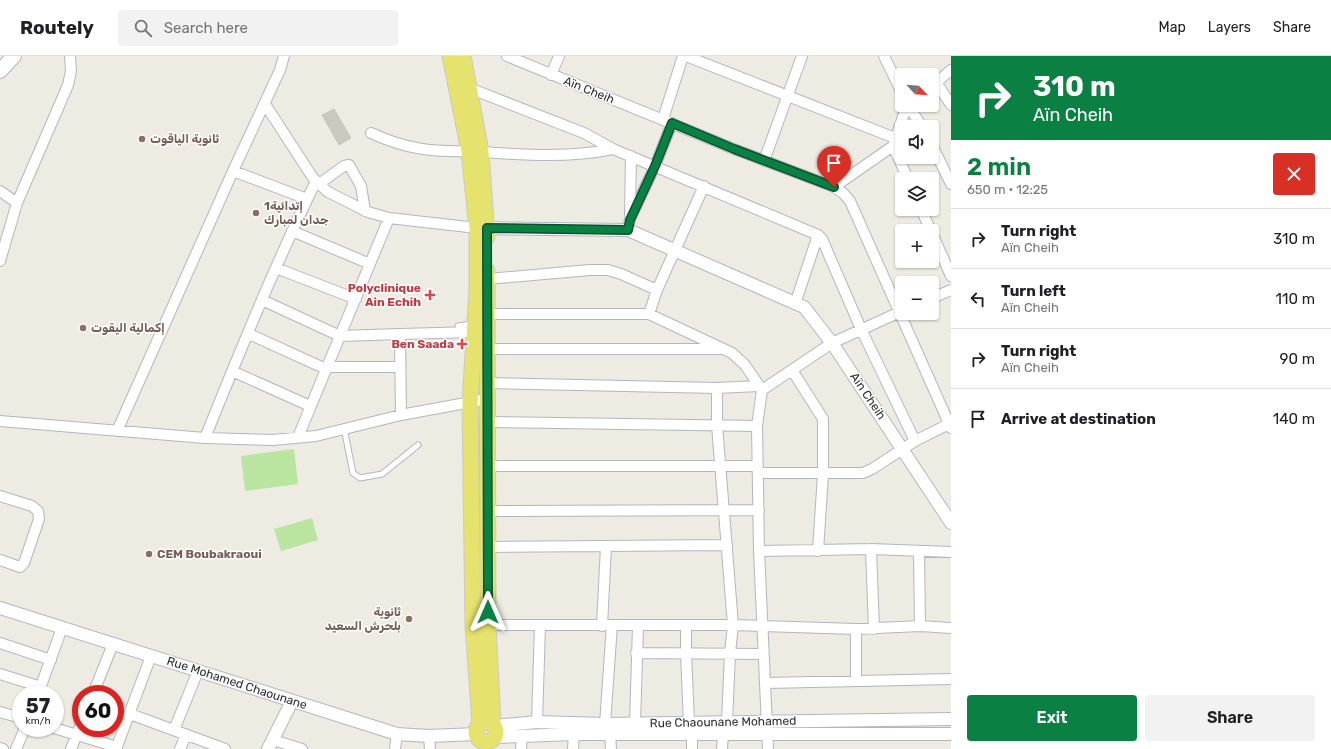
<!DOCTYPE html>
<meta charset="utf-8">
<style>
:root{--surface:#fff;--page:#f2f2f2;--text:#202124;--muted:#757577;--line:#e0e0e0;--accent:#0b8043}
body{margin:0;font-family:Rubik,Vazirmatn,sans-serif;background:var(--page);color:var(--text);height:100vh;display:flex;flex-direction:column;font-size:15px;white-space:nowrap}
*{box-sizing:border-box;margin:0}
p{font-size:13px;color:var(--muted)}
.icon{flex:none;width:22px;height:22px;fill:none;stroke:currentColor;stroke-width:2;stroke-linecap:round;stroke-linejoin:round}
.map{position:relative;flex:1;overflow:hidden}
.drawer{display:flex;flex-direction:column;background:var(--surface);width:380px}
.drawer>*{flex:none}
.guide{background:#0b8043;color:#fff;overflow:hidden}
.needle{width:26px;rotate:116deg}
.buttons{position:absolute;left:895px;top:12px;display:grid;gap:8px}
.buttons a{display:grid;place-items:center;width:44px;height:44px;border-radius:4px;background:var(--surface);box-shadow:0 1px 3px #0004;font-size:20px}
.speed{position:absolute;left:12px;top:629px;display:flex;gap:8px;font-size:20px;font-weight:700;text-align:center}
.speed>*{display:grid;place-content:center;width:52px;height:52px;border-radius:50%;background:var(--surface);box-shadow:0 1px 3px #0004;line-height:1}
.speed small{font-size:10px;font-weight:400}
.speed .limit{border:6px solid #d22;background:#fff;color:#111}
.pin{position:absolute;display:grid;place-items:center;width:34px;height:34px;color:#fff;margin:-41px -17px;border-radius:50% 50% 50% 0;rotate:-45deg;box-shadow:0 0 4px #0007}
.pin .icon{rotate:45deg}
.me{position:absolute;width:44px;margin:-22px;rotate:0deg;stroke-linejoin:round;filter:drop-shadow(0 0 3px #0008)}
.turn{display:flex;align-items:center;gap:14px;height:84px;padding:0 16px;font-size:18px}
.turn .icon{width:52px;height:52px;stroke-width:2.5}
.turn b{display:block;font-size:28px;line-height:34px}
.round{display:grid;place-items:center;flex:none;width:42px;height:42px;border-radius:4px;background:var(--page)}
.head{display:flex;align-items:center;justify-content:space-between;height:68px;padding:0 16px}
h1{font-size:24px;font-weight:600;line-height:30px;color:var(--accent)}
.button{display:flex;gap:8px;margin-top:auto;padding:8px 16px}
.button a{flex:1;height:46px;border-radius:4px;background:var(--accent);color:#fff;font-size:16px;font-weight:600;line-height:46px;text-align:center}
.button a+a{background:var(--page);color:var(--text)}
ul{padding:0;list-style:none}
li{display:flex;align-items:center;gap:12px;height:60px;padding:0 16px;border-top:1px solid var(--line)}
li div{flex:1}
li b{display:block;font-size:15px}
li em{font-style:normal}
header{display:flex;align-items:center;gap:24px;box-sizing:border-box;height:56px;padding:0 20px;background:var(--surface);border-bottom:1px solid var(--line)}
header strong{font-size:19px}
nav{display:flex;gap:22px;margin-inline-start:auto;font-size:14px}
.search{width:280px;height:36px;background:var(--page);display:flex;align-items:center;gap:10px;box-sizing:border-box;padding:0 14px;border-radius:4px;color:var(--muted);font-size:15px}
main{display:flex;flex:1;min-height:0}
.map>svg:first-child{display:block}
.pitch{fill:#bae5a0}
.building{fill:#cac9c0;stroke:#c9c7bb}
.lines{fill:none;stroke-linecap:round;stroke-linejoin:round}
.service-casing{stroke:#b5b5c0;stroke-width:7}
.minor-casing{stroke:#b5b5c0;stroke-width:12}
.tertiary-casing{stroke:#b5b5c0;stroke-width:14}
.secondary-casing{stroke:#b5b5c0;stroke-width:16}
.primary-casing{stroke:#c9c9c9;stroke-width:17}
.service{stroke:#fff;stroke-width:5}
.minor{stroke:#fff;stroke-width:10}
.tertiary{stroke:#fff;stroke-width:12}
.secondary{stroke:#fff;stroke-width:14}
.primary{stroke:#e6e26e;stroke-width:15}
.route-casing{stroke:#07532c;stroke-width:10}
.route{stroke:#0b8043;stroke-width:7}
.education-dot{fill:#8d6e63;stroke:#fff;stroke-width:1.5}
.health-dot{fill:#e0444e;stroke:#fff;stroke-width:1.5}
.labels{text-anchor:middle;stroke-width:3;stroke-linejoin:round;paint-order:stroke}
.street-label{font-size:12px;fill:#2e2e2e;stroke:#fff}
.education-label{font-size:12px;font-weight:bold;fill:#785e54;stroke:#fff;text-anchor:start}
.health-label{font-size:12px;font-weight:bold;fill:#be3a42;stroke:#fff;text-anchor:end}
</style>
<header>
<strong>Routely</strong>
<div class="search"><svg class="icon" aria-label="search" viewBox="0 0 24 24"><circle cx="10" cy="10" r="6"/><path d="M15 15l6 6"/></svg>Search here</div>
<nav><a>Map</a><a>Layers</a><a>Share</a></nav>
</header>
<main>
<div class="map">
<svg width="951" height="693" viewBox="0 0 951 693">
<rect width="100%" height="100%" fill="#eeebe2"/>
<path class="pitch" d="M294 393 298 428 245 435 241 400Z
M312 462 318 484 281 495 274 473Z"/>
<path class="building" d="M334 53 351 82 339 89 322 59Z"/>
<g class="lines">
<defs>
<path id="service" d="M458 270 472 268
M344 372 353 417 360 422 382 418 418 389"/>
<path id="minor" d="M507 0 734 93 834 131 843 137 850 145 951 372
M686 0 895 82
M884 0 902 37
M551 19 559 0
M936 26 951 49
M932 30 951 14
M469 32 584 77 613 93 818 179 822 183 861 273 915 385
M265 48 313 122 328 136 368 156 389 162 477 172
M908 49 922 71
M663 63 683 0
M371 77C406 93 431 96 469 95
M932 89 951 128
M893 90 908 123
M481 96C526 99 569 102 613 93
M764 105 802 0
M233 115 307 143
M319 128 344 110 349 109 361 130 365 155
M834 131 893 90 907 49
M0 135 17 147
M921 153 931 175
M630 158 631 100
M628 174 630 163 655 110 672 67
M292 175 370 208
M932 177 951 220
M0 205 17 147 68 29 71 15 70 0
M276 212 356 243
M487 223 590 214H608L621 218 657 234
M932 242 951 234
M262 244 340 280 400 278
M796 245 818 179
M488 258H649L732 297 745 309 762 334
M649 258 657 234 704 130
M249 278 326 313
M487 293H721
M326 311H399
M792 314 823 363V418L818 495
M232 315 310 350
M487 327 717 332 759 330
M717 332V369L733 569 730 597 727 666
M401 359 400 278 475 276
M0 365 205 382 273 384 316 380 401 359 487 343
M488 366 757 370
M117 375 233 115 280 14 284 0
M298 381 389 162
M205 382C240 295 275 209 316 125
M489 410H757
M758 417H863L872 413 915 385 951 367
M0 440 32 450 38 455 39 463 24 507 20 511 0 504
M488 455 759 454
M488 491 727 489
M871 493 874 573
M759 495 871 493 951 496
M919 495 920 570
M483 569H733L856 573 920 570 951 572
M686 569V597L689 667
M602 570 606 490
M856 573V624
M0 587 51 604
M636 597 763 598
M0 618 41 631
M766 627 951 623
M38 638 62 572
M93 638 113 588
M0 656 21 662
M130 658 225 693
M115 664 126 667
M537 666 540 570
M635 667 638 570
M605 668 612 569
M54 672 117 691
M174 674 198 615
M610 678 611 693
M429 680 430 693
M273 684 302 693
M0 692 3 693
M16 693 25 672
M71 693 81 668
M116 693 151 600
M180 693 186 679
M395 693 397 678
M521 693 522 679
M573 693 574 678
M692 693V678
M722 693 723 678
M768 693 759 495 757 370 762 334 832 287 902 255"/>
<path id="tertiary" d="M479 172 628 174 804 251 832 287 951 467
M0 552 397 678 429 680 477 678
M494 670 537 666 605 668 951 663
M495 681 574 678H951
M268 693 292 645"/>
<path id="secondary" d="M0 15 14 0"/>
<path id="primary" d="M450 0 469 95 477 172V233L470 346 473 569 480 668
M463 0 481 96 487 181
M487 215 488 570 493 668
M476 676a10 10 0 1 1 20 0a10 10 0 1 1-20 0Z"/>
</defs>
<use href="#service" class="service-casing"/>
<use href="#minor" class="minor-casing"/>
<use href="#tertiary" class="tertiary-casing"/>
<use href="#secondary" class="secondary-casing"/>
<use href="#primary" class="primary-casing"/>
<use href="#service" class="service"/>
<use href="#minor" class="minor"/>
<use href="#tertiary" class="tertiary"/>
<use href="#secondary" class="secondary"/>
<use href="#primary" class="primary"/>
</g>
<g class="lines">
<defs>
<path id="route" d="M488 556 487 172 628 174 630 164 655 110 672 67 734 93 834 131"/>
</defs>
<use href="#route" class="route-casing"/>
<use href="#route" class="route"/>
</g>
<g class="education-dot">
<circle cx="142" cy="83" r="4"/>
<circle cx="256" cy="157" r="4"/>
<circle cx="83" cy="272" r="4"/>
<circle cx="149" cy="498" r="4"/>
<circle cx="409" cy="563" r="4"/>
</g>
<g class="health-dot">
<path d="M428 233h4v4h4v4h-4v4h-4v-4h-4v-4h4z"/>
<path d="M460 282h4v4h4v4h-4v4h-4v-4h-4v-4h4z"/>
</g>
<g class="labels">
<g class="street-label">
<text transform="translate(589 34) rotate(22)" y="4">Aïn Cheih</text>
<text transform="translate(868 340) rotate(56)" y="4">Aïn Cheih</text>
<text transform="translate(237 627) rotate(18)" y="4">Rue Mohamed Chaounane</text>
<text transform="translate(723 666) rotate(-1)" y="4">Rue Chaounane Mohamed</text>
</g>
<g class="education-label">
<text x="150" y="87">ثانوية الياقوت</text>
<text x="264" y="154">1إتدائية<tspan x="264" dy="14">جدان لمبارك</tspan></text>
<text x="91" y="276">إكمالية اليقوت</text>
<text x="157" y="502">CEM Boubakraoui</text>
<text x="401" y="560" text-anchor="end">ثانوية<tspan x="401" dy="14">بلحرش السعيد</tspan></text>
</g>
<g class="health-label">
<text x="421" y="236">Polyclinique<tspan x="421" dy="14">Ain Echih</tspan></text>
<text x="454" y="292">Ben Saada</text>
</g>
</g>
</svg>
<div class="buttons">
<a><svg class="needle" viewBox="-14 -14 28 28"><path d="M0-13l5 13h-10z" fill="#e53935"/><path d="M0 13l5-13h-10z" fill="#757577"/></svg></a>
<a><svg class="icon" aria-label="sound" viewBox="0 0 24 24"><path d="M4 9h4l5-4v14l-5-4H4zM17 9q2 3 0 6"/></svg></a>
<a><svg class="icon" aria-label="layers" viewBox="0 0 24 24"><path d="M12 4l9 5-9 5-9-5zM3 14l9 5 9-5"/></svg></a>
<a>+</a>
<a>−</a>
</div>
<div class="speed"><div>57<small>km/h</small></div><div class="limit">60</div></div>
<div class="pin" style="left:834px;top:131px;background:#d93025"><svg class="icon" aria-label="arrive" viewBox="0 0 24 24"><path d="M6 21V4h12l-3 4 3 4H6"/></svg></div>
<svg class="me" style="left:488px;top:556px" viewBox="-20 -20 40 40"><path d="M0-17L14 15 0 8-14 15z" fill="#0b8043" stroke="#fff" stroke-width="4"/></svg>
</div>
<section class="drawer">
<div class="guide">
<div class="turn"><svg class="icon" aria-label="right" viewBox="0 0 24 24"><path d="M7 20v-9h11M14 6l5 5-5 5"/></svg><div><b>310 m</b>Aïn Cheih</div></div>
</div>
<div class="head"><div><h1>2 min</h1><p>650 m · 12:25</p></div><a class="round" style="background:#d93025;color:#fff"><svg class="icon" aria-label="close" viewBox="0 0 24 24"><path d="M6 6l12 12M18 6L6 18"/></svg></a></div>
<ul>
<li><svg class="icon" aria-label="right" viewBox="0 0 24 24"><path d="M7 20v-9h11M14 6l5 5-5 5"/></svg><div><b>Turn right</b><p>Aïn Cheih</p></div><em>310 m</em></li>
<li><svg class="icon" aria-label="left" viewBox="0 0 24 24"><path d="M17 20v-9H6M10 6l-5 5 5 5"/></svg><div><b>Turn left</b><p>Aïn Cheih</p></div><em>110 m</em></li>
<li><svg class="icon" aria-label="right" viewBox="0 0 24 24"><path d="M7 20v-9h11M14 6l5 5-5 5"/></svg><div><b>Turn right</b><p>Aïn Cheih</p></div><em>90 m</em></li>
<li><svg class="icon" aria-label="arrive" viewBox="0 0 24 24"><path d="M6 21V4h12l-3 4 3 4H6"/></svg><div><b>Arrive at destination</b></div><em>140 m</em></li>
</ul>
<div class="button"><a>Exit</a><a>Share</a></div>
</section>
</main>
